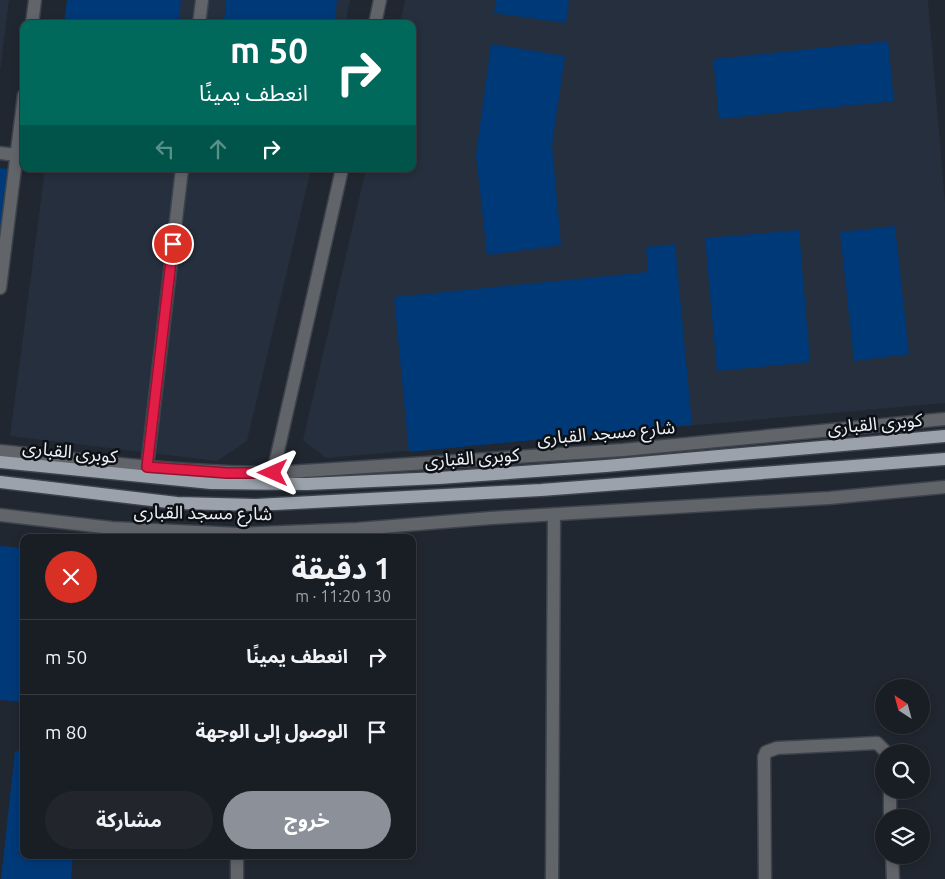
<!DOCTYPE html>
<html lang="ar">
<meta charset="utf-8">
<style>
:root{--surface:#191d24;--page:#22262c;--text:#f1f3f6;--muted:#9fa2a6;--line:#373b41;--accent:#8c9099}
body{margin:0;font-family:Ubuntu,"Noto Sans Arabic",sans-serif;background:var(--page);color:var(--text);direction:rtl;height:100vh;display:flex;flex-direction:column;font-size:19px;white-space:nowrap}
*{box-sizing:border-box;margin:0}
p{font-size:16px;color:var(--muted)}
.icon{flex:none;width:28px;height:28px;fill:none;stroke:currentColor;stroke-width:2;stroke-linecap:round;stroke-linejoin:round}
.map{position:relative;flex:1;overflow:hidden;direction:ltr}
.panel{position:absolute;left:20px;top:534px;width:396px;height:325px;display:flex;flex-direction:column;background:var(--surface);border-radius:10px;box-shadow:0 2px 8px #0003,0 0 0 1px var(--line);direction:rtl}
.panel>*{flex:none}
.banner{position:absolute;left:20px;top:20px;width:396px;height:152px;border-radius:10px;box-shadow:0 2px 8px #0003,0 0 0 1px var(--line);direction:rtl;background:#00695c;color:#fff;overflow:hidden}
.needle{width:32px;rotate:324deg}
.controls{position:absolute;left:875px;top:679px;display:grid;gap:10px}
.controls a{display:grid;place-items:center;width:55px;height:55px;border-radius:50%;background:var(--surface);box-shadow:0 2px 8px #0003,0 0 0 1px var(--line);font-size:25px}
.pin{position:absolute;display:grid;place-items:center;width:42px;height:42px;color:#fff;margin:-21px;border:2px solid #fff;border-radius:50%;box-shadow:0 1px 5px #0007}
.me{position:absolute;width:55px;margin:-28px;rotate:270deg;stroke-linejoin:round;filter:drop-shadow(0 0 4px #0008)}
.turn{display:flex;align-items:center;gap:18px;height:105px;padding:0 25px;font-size:22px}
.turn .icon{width:65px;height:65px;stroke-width:2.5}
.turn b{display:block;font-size:35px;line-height:42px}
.lanes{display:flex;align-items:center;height:48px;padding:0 25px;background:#0003;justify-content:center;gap:25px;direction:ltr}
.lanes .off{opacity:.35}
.round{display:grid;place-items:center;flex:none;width:52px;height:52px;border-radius:26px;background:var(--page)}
.headline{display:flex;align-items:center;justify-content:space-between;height:85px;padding:0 25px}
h1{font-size:30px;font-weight:700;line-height:38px}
.primary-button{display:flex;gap:10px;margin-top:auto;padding:10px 25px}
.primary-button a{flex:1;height:58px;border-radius:30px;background:var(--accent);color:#fff;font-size:20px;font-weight:700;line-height:58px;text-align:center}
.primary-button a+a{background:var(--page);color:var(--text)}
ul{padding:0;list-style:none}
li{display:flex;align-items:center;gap:15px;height:75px;padding:0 25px;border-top:1px solid var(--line)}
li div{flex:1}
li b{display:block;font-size:19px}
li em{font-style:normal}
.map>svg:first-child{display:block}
.built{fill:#252f3d}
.building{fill:#003977}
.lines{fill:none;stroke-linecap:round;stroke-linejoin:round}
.minor-casing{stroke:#3d434c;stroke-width:15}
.major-casing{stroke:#3d434c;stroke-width:15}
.minor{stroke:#616469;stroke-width:12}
.major{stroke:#9ba2ab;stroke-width:12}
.route-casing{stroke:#92132f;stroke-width:12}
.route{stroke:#e11d48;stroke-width:9}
.labels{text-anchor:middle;stroke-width:5;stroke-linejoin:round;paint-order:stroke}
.street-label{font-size:18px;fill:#ecf0f6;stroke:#0d1014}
</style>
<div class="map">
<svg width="945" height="879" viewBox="0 0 945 879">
<rect width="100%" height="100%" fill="#212730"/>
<path class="built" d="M0 0H9L0 72Z
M67 0H350L345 24H64Z
M405 0H928L945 203V403L326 458 303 440 366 169H412V24H400Z
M45 169H311L247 441 217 461 10 436Z"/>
<path class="building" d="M67 0H181L178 24H64Z
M226 0H337L334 24H248L224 21Z
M496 0H569L566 23 494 13Z
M888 41 894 101 719 119 713 59Z
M491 44 565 56 552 145 561 245 487 255 476 155Z
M0 168 9 169 1 227H0Z
M895 226 909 354 854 361 840 232Z
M799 230 810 362 717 371 705 238Z
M675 244 692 425 409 452 394 297 648 272 646 247Z
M0 546 24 548V702L0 700Z
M15 751 24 752V855H73L71 879H1Z"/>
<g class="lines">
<defs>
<path id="minor" d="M32 24 35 0
M199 24 202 0
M375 24 380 0
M0 153 16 155
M0 288 24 95
M0 451C91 461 181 473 273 473L623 450 945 419
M147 467 182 169
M273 473 342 169
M0 515 112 528 239 534 357 529 491 518 829 498 945 487
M890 790V818
M892 855 893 879
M237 879V855
M552 879 554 514
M765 879 764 757 766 752 777 748 877 743 886 752"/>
<path id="major" d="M0 462 211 483 307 484 439 478 606 466 945 436
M0 482 177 503 256 505 541 490 945 459"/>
</defs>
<use href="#minor" class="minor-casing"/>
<use href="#major" class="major-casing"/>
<use href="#minor" class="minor"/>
<use href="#major" class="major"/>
</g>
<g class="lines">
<defs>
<path id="route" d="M173 244 147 467 227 473H273"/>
</defs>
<use href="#route" class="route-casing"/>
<use href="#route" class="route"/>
</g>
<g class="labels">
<g class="street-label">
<text transform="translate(875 424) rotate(-5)" y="6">كوبرى القبارى</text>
<text transform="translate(606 433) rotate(-5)" y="6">شارع مسجد القبارى</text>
<text transform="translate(70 452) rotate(6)" y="6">كوبرى القبارى</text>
<text transform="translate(472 458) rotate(-4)" y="6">كوبرى القبارى</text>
<text transform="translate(203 513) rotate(1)" y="6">شارع مسجد القبارى</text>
</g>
</g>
</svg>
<div class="controls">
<a><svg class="needle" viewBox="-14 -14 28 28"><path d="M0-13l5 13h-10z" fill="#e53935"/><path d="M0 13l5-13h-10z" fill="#9fa2a6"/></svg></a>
<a><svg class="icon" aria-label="search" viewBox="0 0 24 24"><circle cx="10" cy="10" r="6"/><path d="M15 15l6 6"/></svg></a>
<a><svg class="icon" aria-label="layers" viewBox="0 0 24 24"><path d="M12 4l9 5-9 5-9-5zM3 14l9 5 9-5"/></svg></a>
</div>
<div class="pin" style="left:173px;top:244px;background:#d93025"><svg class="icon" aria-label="arrive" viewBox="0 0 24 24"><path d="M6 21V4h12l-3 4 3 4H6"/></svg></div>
<svg class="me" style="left:273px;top:473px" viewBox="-20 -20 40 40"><path d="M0-17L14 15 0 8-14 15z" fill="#e11d48" stroke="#fff" stroke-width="4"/></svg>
<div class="banner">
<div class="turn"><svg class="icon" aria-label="right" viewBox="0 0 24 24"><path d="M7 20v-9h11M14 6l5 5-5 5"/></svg><div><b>50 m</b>انعطف يمينًا</div></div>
<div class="lanes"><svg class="icon off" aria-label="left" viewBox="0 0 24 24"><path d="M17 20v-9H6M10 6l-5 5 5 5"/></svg><svg class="icon off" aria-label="ahead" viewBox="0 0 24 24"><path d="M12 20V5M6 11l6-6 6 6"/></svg><svg class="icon" aria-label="right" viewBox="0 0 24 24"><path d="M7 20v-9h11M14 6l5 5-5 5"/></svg></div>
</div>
<section class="panel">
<div class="headline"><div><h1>1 دقيقة</h1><p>130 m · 11:20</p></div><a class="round" style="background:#d93025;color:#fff"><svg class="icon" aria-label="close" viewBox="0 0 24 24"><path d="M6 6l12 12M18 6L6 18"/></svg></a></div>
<ul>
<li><svg class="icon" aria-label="right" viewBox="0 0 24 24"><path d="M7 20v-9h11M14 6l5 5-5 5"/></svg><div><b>انعطف يمينًا</b></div><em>50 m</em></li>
<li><svg class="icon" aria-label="arrive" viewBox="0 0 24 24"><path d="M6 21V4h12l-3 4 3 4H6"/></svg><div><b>الوصول إلى الوجهة</b></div><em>80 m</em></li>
</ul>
<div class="primary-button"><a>خروج</a><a>مشاركة</a></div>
</section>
</div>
